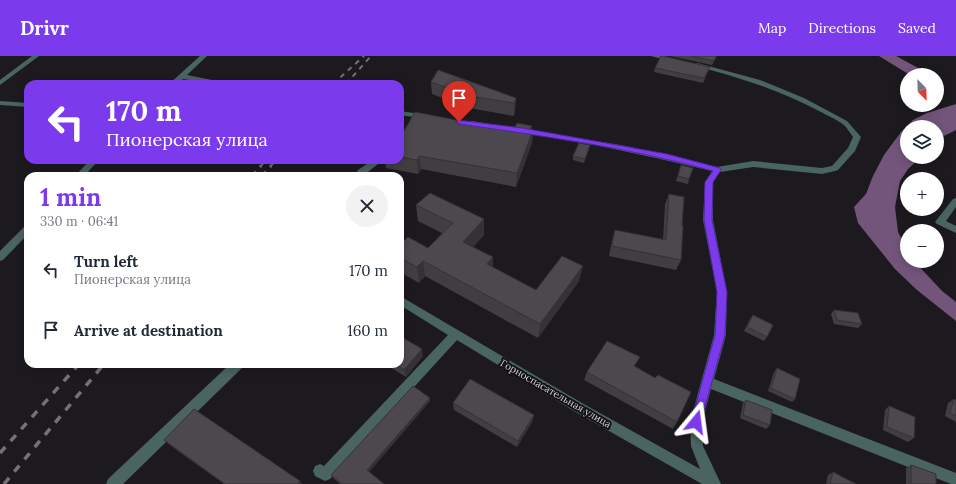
<!DOCTYPE html>
<meta charset="utf-8">
<style>
:root{--surface:#fff;--page:#f2f2f3;--text:#1f2937;--muted:#747a83;--accent:#7c3aed}
body{margin:0;font-family:Lora,serif;background:var(--page);color:var(--text);height:100vh;display:flex;flex-direction:column;font-size:15px;white-space:nowrap}
*{box-sizing:border-box;margin:0}
p{font-size:13px;color:var(--muted)}
.icon{flex:none;width:22px;height:22px;fill:none;stroke:currentColor;stroke-width:2;stroke-linecap:round;stroke-linejoin:round}
.map{position:relative;flex:1;overflow:hidden}
.side{position:absolute;left:24px;top:116px;width:380px;height:196px;display:flex;flex-direction:column;background:var(--surface);border-radius:12px;box-shadow:0 2px 10px #0003}
.side>*{flex:none}
.top-card{position:absolute;left:24px;top:24px;width:380px;height:84px;border-radius:12px;box-shadow:0 2px 10px #0003;background:#7c3aed;color:#fff;overflow:hidden}
.needle{width:26px;rotate:157deg}
.controls{position:absolute;left:900px;top:12px;display:grid;gap:8px}
.controls a{display:grid;place-items:center;width:44px;height:44px;border-radius:50%;background:var(--surface);box-shadow:0 2px 10px #0003;font-size:20px}
.pin{position:absolute;display:grid;place-items:center;width:34px;height:34px;color:#fff;margin:-41px -17px;border-radius:50% 50% 50% 0;rotate:-45deg;box-shadow:0 0 4px #0007}
.pin .icon{rotate:45deg}
.me{position:absolute;width:44px;margin:-22px;rotate:16deg;stroke-linejoin:round;filter:drop-shadow(0 0 3px #0008)}
.turn{display:flex;align-items:center;gap:14px;height:84px;padding:0 16px;font-size:18px}
.turn .icon{width:52px;height:52px;stroke-width:2.5}
.turn b{display:block;font-size:28px;line-height:34px}
.round{display:grid;place-items:center;flex:none;width:42px;height:42px;border-radius:21px;background:var(--page)}
.summary{display:flex;align-items:center;justify-content:space-between;height:68px;padding:0 16px}
h1{font-size:24px;font-weight:700;line-height:30px;color:var(--accent)}
ul{padding:0;list-style:none}
li{display:flex;align-items:center;gap:12px;height:60px;padding:0 16px}
li div{flex:1}
li b{display:block;font-size:15px}
li em{font-style:normal}
header{display:flex;align-items:center;gap:24px;box-sizing:border-box;height:56px;padding:0 20px;background:var(--accent);color:#fff}
header strong{font-size:19px}
nav{display:flex;gap:22px;margin-inline-start:auto;font-size:14px}
.map>svg:first-child{display:block}
.water{fill:#73557b}
.lines{fill:none;stroke-linecap:round;stroke-linejoin:round}
.minor{fill:#4a6461;fill-rule:evenodd}
.rail-far2{stroke:#757276;stroke-width:2;stroke-dasharray:5 5;stroke-linecap:butt}
.rail-far1{stroke:#757276;stroke-width:3;stroke-dasharray:6 6;stroke-linecap:butt}
.rail{stroke:#757276;stroke-width:3.5;stroke-dasharray:8 8;stroke-linecap:butt}
.wall{fill:#413e42}
.shaded-wall{fill:#353236}
.building{fill:#4c484d;stroke:#353236}
.route{fill:#7c3aed;stroke:#51269a}
.labels{text-anchor:middle;stroke-width:4;stroke-linejoin:round;paint-order:stroke}
.street-label{font-size:10px;fill:#d3d0d3;stroke:#141115}
</style>
<header>
<strong>Drivr</strong>
<nav><a>Map</a><a>Directions</a><a>Saved</a></nav>
</header>
<div class="map">
<svg width="956" height="428" viewBox="0 0 956 428">
<rect width="100%" height="100%" fill="#1d1a1f"/>
<path class="water" d="M879 0H896L931 19H910Z
M956 48V74L944 80 937 86V71H907V101H921L908 113 900 125 895 151 898 176 907 193V205H914L942 235 956 246V265L917 234 895 213 858 167 854 151 866 138 873 120 884 99 901 76 913 64 927 57Z"/>
<g class="lines">
<path class="minor" d="M32 0H39L0 29V24Z
M200 0H207L187 19 222 26 226 28H211L183 23 177 28H169Z
M651 0H664L677 4 674 6Z
M697 7 760 24 804 42 847 65 861 81 855 95 838 114 835 115 822 118 753 111 720 116 713 126V164L727 236 726 279 714 323 956 417V428H951L711 333 702 366 703 390 721 428H702L574 355 457 284 330 423 325 425 315 420 313 415 315 410 320 408 324 410 448 279 400 249V240L582 347 700 413 691 390 690 366 714 279 717 236 703 164 705 126 712 115 656 102 595 89 472 69 468 67 472 65 626 90 717 111 753 105 822 112 832 110 848 92 853 81C851 78 848 74 846 71 839 64 828 60 819 55 780 34 738 21 695 10L694 9Z
M0 45 28 47V51L0 49Z
M400 55 427 59 431 61 427 63 400 59Z
M90 104H99L84 120H75Z
M373 104H383L363 120H355L358 114Z
M956 142V151L946 165 956 170V177L937 168 935 166 953 143Z
M28 169V178L3 204 0 205V195L25 170Z
M230 308H244L242 312 123 428H106L108 423Z"/>
<path class="rail-far2" d="M333 28 364 0
M346 28 371 0
M260 111 266 104
M270 111 276 104"/>
<path class="rail-far1" d="M252 120 261 110
M262 120 271 110"/>
<path class="rail" d="M0 397 79 308
M4 428 104 308"/>
</g>
<path class="wall" d="M670 0H717L712 9Z
M710 11 703 27 654 16 655 12Z
M431 26 516 42 515 54 514 60 469 52 432 38Z
M532 70 531 74H533L532 87 516 131 421 113 418 118 386 112 385 104H400V75H513Z
M589 93 584 107 573 104V100Z
M681 109 689 123 688 128 676 125Z
M669 138 682 170 681 204 676 214 609 200 612 184 615 174 663 184 665 148Z
M416 149 484 163V179L473 191 493 212 536 234 579 225 538 282 425 220 419 227 400 216V189L428 192 442 177 418 165Z
M834 254 862 268 858 272 834 268 831 258Z
M753 259 767 281 764 285 744 275 750 263Z
M423 300 406 321 385 308H400Z
M635 310 655 322 677 366 673 373 584 324 587 316Z
M777 312 795 343 792 346 768 335 774 316Z
M430 342V345L369 416 384 428H340L333 422 331 419Z
M954 343 956 344V366L945 360 948 347Z
M746 344 770 369 766 373 740 362 743 347Z
M453 347 534 359 532 366 517 391 454 354Z
M889 350 914 382 908 386 883 374 885 354Z
M164 384 302 428H224L171 390Z
M911 409 936 428H906V412Z
M833 416 856 428H826L828 419Z"/>
<path class="shaded-wall" d="M516 42 515 54 514 60V47Z
M532 70 531 82 533 74 532 87 516 131 517 117 530 73Z
M590 89 589 93 584 107 585 103Z
M419 100 421 113 418 118 417 104Z
M484 163V179L464 201 463 186Z
M493 201V216L487 208Z
M423 205 425 220 419 227 417 211Z
M583 210 579 225 538 282 540 268Z
M422 293 423 300 406 321 404 314Z
M430 342V345L368 417 367 414Z
M534 359 532 366 517 391 518 385Z
M300 425 302 428H297Z"/>
<path class="building" d="M661 0H663L710 11 704 22 655 12Z
M691 0H716L714 5Z
M438 14 516 42 514 47 469 40 431 26Z
M415 56 513 75 517 67 532 70 530 73 533 74 517 117 419 100 417 104 400 101V75H404Z
M579 87 590 89 585 103 573 100Z
M681 109 693 112 689 123 678 120Z
M430 137 484 163 463 186 493 201 487 208 536 234 562 200 583 210 540 268 423 205 417 211 400 202V189L408 181 428 192 453 167 416 149Z
M669 138 684 141 682 170H683L681 204 612 190 615 174 666 184Z
M834 254 858 257 862 268 837 264Z
M753 259 773 269 767 281 747 271Z
M400 280 422 293 404 314 395 308H400Z
M607 285 640 301 634 310 655 322 658 319 691 336 677 366 587 316Z
M777 312 800 323 795 343 771 332Z
M470 323 534 359 518 385 453 347Z
M413 330 430 342 367 414 384 428H342L331 419Z
M954 343 956 344V360L950 357Z
M746 344 772 354 770 369 743 359Z
M889 350 915 361 914 382 887 371Z
M194 353 300 425 297 428H225L164 384Z
M911 409 936 418V428H911Z
M833 416 856 428H830Z"/>
<path class="route" d="M457 64 522 72 667 98 720 112 721 114 713 126 712 164 727 236 725 279 700 369 696 371 692 369 691 366 715 279 717 236 704 164 705 126 713 115C630 92 544 80 459 68L457 67Z"/>
<g class="labels">
<g class="street-label">
<text transform="translate(556 337) rotate(30)" y="4">Горноспасательная улица</text>
</g>
</g>
</svg>
<div class="controls">
<a><svg class="needle" viewBox="-14 -14 28 28"><path d="M0-13l5 13h-10z" fill="#e53935"/><path d="M0 13l5-13h-10z" fill="#747a83"/></svg></a>
<a><svg class="icon" aria-label="layers" viewBox="0 0 24 24"><path d="M12 4l9 5-9 5-9-5zM3 14l9 5 9-5"/></svg></a>
<a>+</a>
<a>−</a>
</div>
<div class="pin" style="left:459px;top:66px;background:#d93025"><svg class="icon" aria-label="arrive" viewBox="0 0 24 24"><path d="M6 21V4h12l-3 4 3 4H6"/></svg></div>
<svg class="me" style="left:696px;top:366px" viewBox="-20 -20 40 40"><path d="M0-17L14 15 0 8-14 15z" fill="#7c3aed" stroke="#fff" stroke-width="4"/></svg>
<div class="top-card">
<div class="turn"><svg class="icon" aria-label="left" viewBox="0 0 24 24"><path d="M17 20v-9H6M10 6l-5 5 5 5"/></svg><div><b>170 m</b>Пионерская улица</div></div>
</div>
<section class="side">
<div class="summary"><div><h1>1 min</h1><p>330 m · 06:41</p></div><a class="round"><svg class="icon" aria-label="close" viewBox="0 0 24 24"><path d="M6 6l12 12M18 6L6 18"/></svg></a></div>
<ul>
<li><svg class="icon" aria-label="left" viewBox="0 0 24 24"><path d="M17 20v-9H6M10 6l-5 5 5 5"/></svg><div><b>Turn left</b><p>Пионерская улица</p></div><em>170 m</em></li>
<li><svg class="icon" aria-label="arrive" viewBox="0 0 24 24"><path d="M6 21V4h12l-3 4 3 4H6"/></svg><div><b>Arrive at destination</b></div><em>160 m</em></li>
</ul>
</section>
</div>
